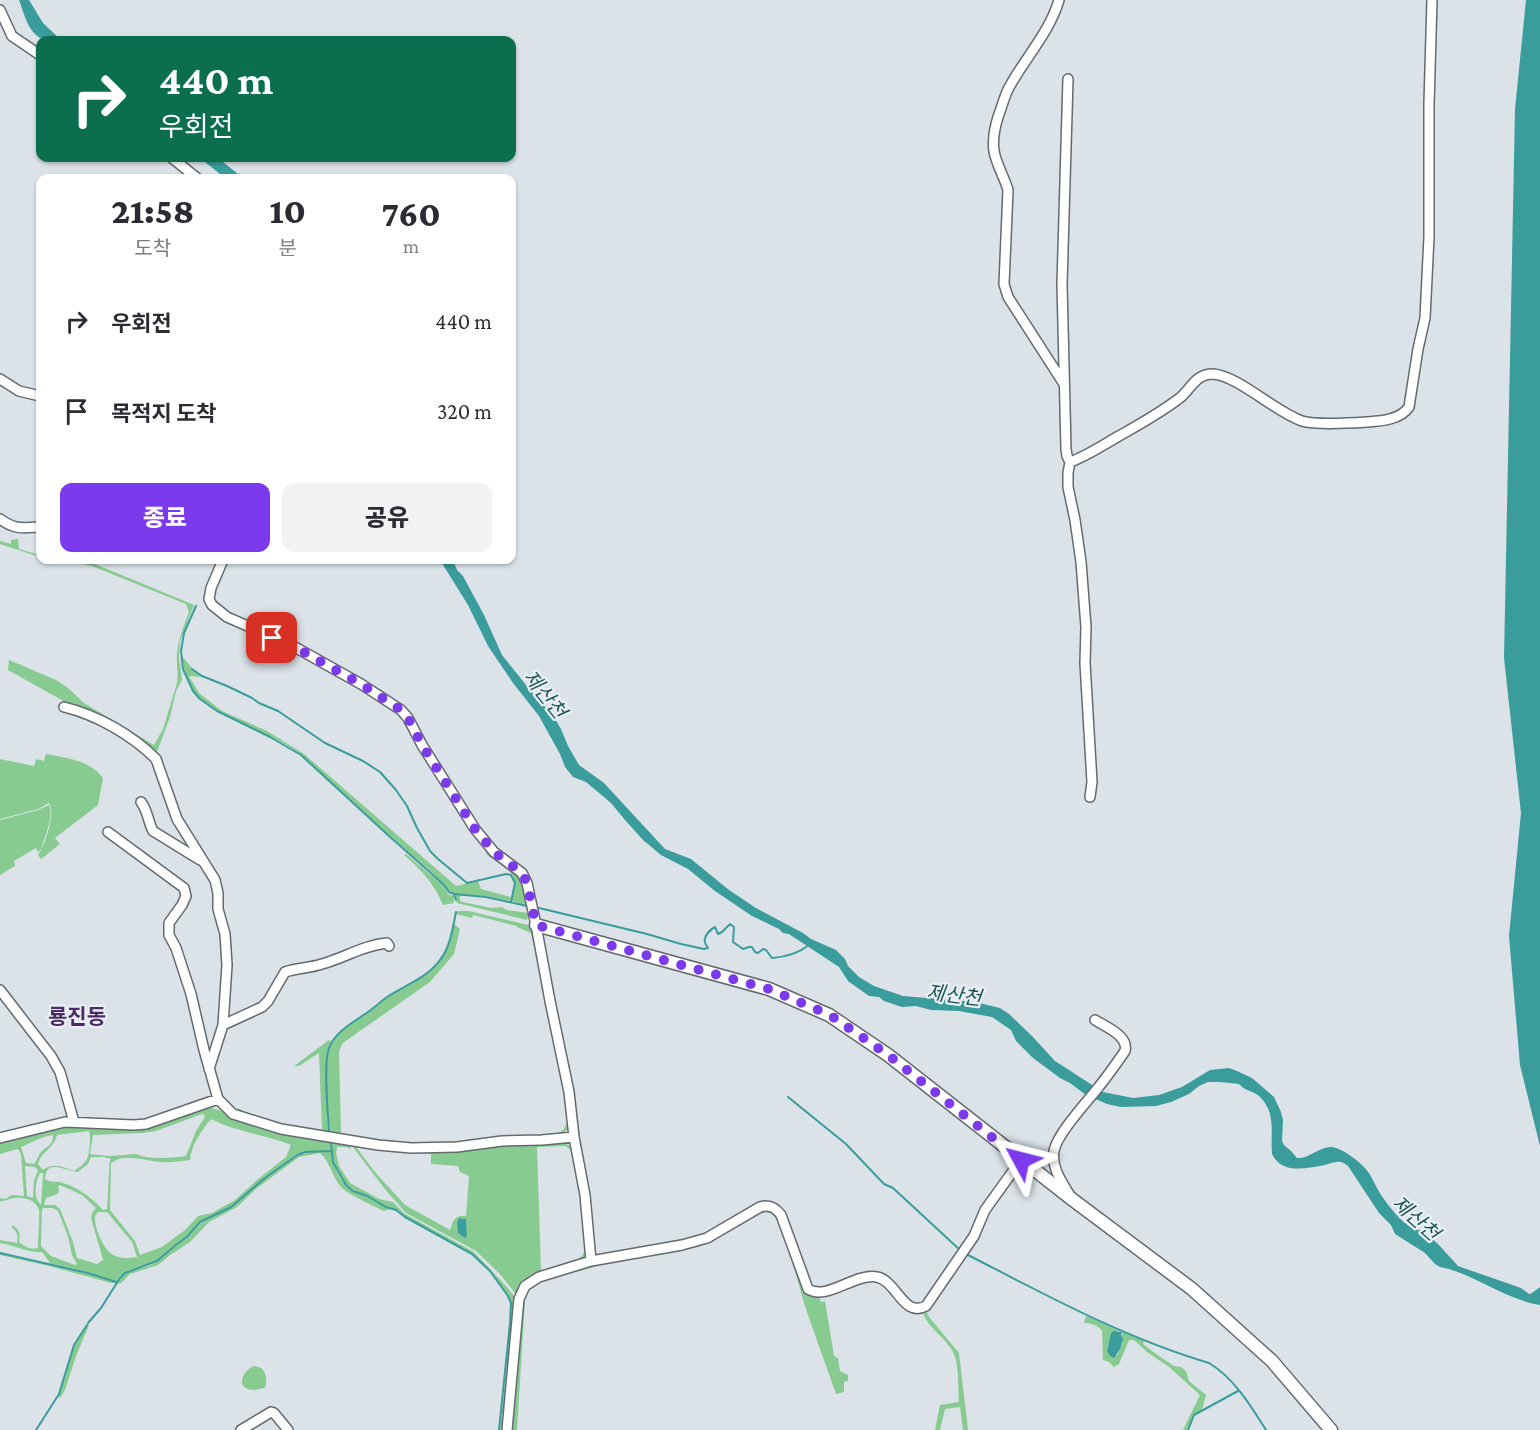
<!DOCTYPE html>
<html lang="ko">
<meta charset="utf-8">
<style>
:root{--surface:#fff;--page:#f2f2f3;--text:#2b2b33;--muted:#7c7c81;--accent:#7c3aed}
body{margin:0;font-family:"Crimson Pro","Noto Sans KR",serif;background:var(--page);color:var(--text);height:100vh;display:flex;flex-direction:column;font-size:22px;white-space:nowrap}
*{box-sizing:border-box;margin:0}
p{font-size:20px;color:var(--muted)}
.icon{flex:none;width:33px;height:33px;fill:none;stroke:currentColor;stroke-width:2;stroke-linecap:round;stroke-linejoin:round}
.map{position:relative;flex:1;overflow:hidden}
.side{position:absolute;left:36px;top:174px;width:480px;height:390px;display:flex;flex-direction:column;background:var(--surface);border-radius:12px;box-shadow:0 2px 4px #0004}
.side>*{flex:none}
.guide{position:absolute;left:36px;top:36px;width:480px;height:126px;border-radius:12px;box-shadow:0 2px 4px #0004;background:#0b6e4f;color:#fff;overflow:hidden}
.pin{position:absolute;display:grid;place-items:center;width:51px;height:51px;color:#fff;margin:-26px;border-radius:12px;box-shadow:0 3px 9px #0006}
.me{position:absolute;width:66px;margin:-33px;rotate:308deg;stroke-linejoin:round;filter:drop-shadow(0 0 4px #0008)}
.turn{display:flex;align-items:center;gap:21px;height:126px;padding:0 24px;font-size:27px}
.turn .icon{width:78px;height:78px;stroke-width:2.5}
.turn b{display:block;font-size:42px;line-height:51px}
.eta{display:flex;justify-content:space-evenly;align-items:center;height:102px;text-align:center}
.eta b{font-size:36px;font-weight:800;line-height:42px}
.button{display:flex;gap:12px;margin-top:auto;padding:12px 24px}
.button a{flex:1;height:69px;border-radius:12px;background:var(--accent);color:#fff;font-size:24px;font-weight:800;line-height:69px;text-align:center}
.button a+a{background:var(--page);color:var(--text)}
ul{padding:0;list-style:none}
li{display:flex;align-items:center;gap:18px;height:90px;padding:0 24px}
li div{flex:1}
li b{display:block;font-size:22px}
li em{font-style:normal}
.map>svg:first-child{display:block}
.green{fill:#87cb90;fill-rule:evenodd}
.water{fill:#3b9c9c}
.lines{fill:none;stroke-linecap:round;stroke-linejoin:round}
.stream{stroke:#3b9c9c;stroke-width:2}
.minor-casing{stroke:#636a70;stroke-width:12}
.tertiary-casing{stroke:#636a70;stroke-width:15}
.minor{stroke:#fff;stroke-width:9}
.tertiary{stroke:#fff;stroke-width:12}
.route{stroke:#7c3aed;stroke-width:10;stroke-dasharray:0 18}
.labels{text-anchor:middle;stroke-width:4.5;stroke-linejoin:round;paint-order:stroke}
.water-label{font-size:20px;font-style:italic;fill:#1e5454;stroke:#e8f0f6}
.quarter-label{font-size:21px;font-weight:bold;fill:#4b2b63;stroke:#e8f0f6}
</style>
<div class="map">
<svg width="1540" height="1430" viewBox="0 0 1540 1430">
<rect width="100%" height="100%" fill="#dbe3e9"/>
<path class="green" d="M18 539 19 549 40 555V557L0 544V541L11 544V540Z
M63 560H75L90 562 194 605 180 641 179 656 182 680 176 691 170 717 157 752 124 731 67 703 8 670 9 660 56 680 68 688 84 703 154 745 163 729 177 683C179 673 176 664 177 654 178 639 184 626 189 612L186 604 92 566Z
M220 617 295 649 384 700 400 712 407 718 418 741 463 815 490 851C494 856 500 859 506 863 523 875 526 886 529 906L512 901C520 870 509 872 487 855L485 849 462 816 425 755 403 723 405 720 403 717 383 701 312 660 294 651 220 619Z
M182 656 192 668V669L202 677 189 676 199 693 222 711 267 731 304 754 456 886 478 881 481 889 511 897 510 901 486 896 453 894C449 891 438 878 433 873 399 844 366 814 333 785 321 775 312 762 299 753 269 731 225 721 199 697 188 686 184 671 182 656Z
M46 754C66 758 90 760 103 778L98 805 55 838 60 844 41 859 38 855C45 845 56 814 49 803L38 809 0 819V759L34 766 36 759 44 761Z
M49 805C54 817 45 836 41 849L38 852 36 848 14 861 15 866 0 875V820L38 810Z
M406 854 445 887 448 894 454 896V903L443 905C435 885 421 869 404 855Z
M455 895H460V900L462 902 492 908 502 907 506 910 529 913 527 920 457 903Z
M459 911H469L528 925 533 930 571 1121 567 1130 561 1135 459 1145H397L331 1134C328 1119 324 1059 330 1047 339 1029 353 1023 368 1013 375 1008 382 1001 390 996 407 986 426 978 439 962 448 952 450 936 454 924L460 929 454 954 430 982 347 1040 342 1044 339 1052 341 1133 396 1143 447 1144 510 1136 530 1137 558 1134 564 1129 568 1120 564 1086 531 933 517 927V926L473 915 472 918 456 914V912Z
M329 1040 331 1041 327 1051 326 1065 328 1133 283 1126 239 1111 237 1109 238 1108C260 1122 296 1125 322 1130L319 1053 299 1066H294Z
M210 1108C225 1109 238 1122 252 1126 283 1136 317 1139 349 1144L351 1149 346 1147H337L336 1153 339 1166 350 1183 379 1199 393 1202 405 1214 474 1252 506 1286 514 1296 516 1303 505 1430H500L511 1323V1303L508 1295 490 1271 472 1253 405 1217C399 1209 393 1209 384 1205 379 1203 373 1199 368 1196 363 1194 358 1193 354 1190 338 1181 333 1160 331 1144H330L331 1151H305L296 1154 265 1178 231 1206 200 1222 187 1237 177 1243 156 1261 127 1271 119 1277 117 1282 88 1272 50 1263 42 1252C27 1253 15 1245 0 1243V1240L17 1243C18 1236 18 1232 12 1228V1225C20 1230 20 1233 19 1242 26 1247 31 1250 38 1248 38 1241 40 1213 39 1210 36 1200 24 1197 15 1198 10 1198 7 1201 1 1201L0 1203V1198L5 1199 12 1195 24 1196 21 1154 18 1149 0 1154V1143L58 1126 124 1128ZM202 1114H204L205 1117 196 1131 186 1156C170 1158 151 1160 136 1154L109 1156 90 1154 93 1135 143 1133 156 1131ZM211 1119C236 1132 264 1134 291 1145L286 1157 257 1180 235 1200 212 1213 198 1216 185 1230 162 1247 140 1255 135 1241 110 1210 111 1163C127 1152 145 1162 162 1162 171 1163 181 1161 190 1160 191 1145 202 1130 211 1119ZM89 1131C91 1138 90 1154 86 1161 83 1165 78 1168 74 1171 64 1167 53 1162 43 1170L38 1164C42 1150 53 1150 57 1135ZM53 1135C53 1145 49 1145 42 1151 39 1154 37 1160 34 1164L26 1163 21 1147C32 1143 41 1136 53 1135ZM91 1157H104L111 1159C108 1164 110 1167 109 1173 108 1185 108 1197 107 1209L103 1210C92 1198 79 1188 63 1183 56 1180 52 1184 45 1179 46 1158 65 1171 78 1172L88 1164ZM25 1166 35 1167 38 1170 34 1181 33 1198 27 1196ZM40 1173H43V1176L41 1204H40C33 1196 35 1182 40 1173ZM60 1185 82 1195 96 1208 92 1213 91 1218 103 1260 97 1264 77 1258 73 1242 60 1209 55 1205H44L46 1198 57 1194 59 1192 58 1186ZM44 1208H53L58 1211 68 1236 72 1255 77 1264 75 1265 51 1256 41 1246 42 1209ZM98 1212H107L132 1242 137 1257C119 1260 109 1257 101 1240 97 1232 95 1225 95 1216Z
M559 1143C570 1143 575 1149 578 1159 580 1176 592 1240 588 1252 578 1277 527 1260 518 1299L515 1293 500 1274 476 1251 406 1213 384 1188 353 1147 352 1144 398 1150 448 1151 515 1144ZM565 1146C571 1149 574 1153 576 1160 579 1170 578 1182 579 1192 581 1206 592 1246 581 1257 575 1263 550 1269 541 1271L537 1147ZM357 1148 431 1154V1164L458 1166 460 1172 469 1176 466 1216C455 1215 453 1220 450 1230L405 1205 374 1171ZM460 1218 466 1219 467 1236 465 1237 458 1233 457 1223Z
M319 1151 331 1152C333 1165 340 1182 351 1190 357 1194 364 1195 369 1198 377 1202 383 1207 392 1208L384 1211C374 1206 347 1194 341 1187 332 1177 330 1161 320 1153L299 1157 257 1188 237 1207 209 1222 190 1242 170 1255 158 1265 130 1274 121 1283 117 1284 120 1278 128 1272 149 1266 157 1262 178 1244 188 1238 201 1223 231 1207 265 1179 297 1155 305 1153Z
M760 1209H774L801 1274 818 1294 821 1302 825 1301 834 1356 838 1358 840 1371 848 1375V1381L844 1382V1392L836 1394C826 1365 815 1336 805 1306 800 1290 783 1223 773 1215 769 1211 765 1212 760 1214L708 1243 698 1247 605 1264 543 1281 530 1289 525 1300 517 1430H510L520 1307 529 1285 592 1263 688 1246Z
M0 1253 88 1273 116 1283H111L49 1266 0 1255Z
M926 1310 929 1317 959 1353 968 1430H963L960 1407 945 1409 940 1430H935L940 1405 959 1402C958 1389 959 1365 954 1354 947 1338 929 1330 922 1311Z
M1086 1316 1119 1331 1111 1333 1107 1351 1117 1355 1122 1344V1332L1144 1341 1143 1344 1156 1354 1174 1366 1181 1367 1186 1371 1189 1381 1206 1395 1202 1410 1194 1415 1187 1430H1183L1200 1395 1169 1367 1147 1352 1134 1340H1129L1119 1364 1114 1367 1109 1362 1103 1360 1102 1331C1098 1325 1091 1323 1084 1323Z
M88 1324 89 1325 76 1356 65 1390 60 1398 58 1397 74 1345Z
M254 1366C266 1367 268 1378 265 1388 263 1388 255 1390 254 1390 236 1390 240 1372 254 1366Z"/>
<path class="water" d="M19 0H29L43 23 61 40C56 40 50 41 46 40 29 37 24 13 19 0Z
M1526 0H1540V1146L1520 1065 1509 936 1521 813 1504 658 1515 109Z
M200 158H218L243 178H225Z
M440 560H453L457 570 463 576 484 615 502 655 530 690 554 717 561 729 568 746 579 765 604 783 665 849 691 859 729 890 756 908 803 933 811 939 836 950 845 959 848 966 859 977 874 986 903 996 975 1002 1000 1008 1009 1014 1032 1036 1055 1061 1103 1092 1133 1098 1159 1095 1182 1087 1210 1070 1229 1068 1237 1071 1252 1078 1274 1097 1281 1112 1283 1120 1282 1141 1284 1145 1291 1151 1297 1158C1309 1159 1320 1146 1332 1147 1343 1149 1356 1159 1364 1167 1372 1175 1375 1186 1381 1195 1389 1206 1407 1232 1422 1230L1438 1244 1458 1266 1521 1288 1529 1294 1532 1293 1540 1287V1305C1506 1300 1473 1273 1440 1267L1435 1264 1425 1253 1395 1234 1391 1225 1379 1213 1348 1166C1345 1164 1343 1162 1340 1162 1335 1161 1330 1164 1325 1165 1307 1168 1282 1175 1272 1154 1270 1133 1277 1113 1259 1096 1253 1091 1245 1091 1239 1084L1220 1082H1208L1199 1086 1189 1094 1171 1102 1156 1106 1121 1107 1107 1104 1086 1095 1070 1083 1060 1078 1033 1058 1016 1041 1011 1030 992 1017 959 1011 931 1010 916 1006 902 1007 884 1001 879 997 869 996 848 981 839 967 789 934 783 933 779 929 752 916 715 891 688 869 661 855 643 840 625 820 611 803 586 782 573 777 565 767 560 754 539 716 513 683 488 646 468 605Z
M459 1218 466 1219 467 1236 465 1238 458 1233 457 1223Z
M1114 1331 1122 1332 1121 1335 1123 1339 1120 1349 1114 1358 1110 1356 1107 1351 1111 1333Z"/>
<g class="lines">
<path class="stream" d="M196 606 184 633 181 651 183 669 193 691 200 699 217 711 270 737 301 755 389 836 432 874 445 886 449 892 454 894
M192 669 202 676 227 686 252 698 259 703 278 711 325 743 363 761 380 772 396 790 407 806 417 828 430 851 438 859 467 883 506 874 511 875 515 883 511 902
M456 900 454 894 486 897 527 906
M535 907 647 934 681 944 704 949 708 948C707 946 705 944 705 942 703 936 711 929 715 927L718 934 722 932 730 924 734 927 733 942 743 949 749 947H752L755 952 758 953 763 949 766 950 772 958C785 957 799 953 809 945
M788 1097 846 1144 884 1184 893 1188 960 1250
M329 1131C328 1112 323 1064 329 1048 335 1032 352 1023 365 1014 373 1009 380 1002 387 997 405 985 427 978 440 960 450 948 453 927 456 912
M331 1144 333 1162 346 1185 353 1191 367 1196 386 1207 396 1210 405 1217 472 1254 490 1271 508 1296 511 1303 510 1323 499 1430
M0 1253 88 1273 116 1282
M968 1255C1046 1295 1124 1338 1209 1363 1234 1378 1251 1406 1266 1430
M88 1323 101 1308 120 1278 125 1273 157 1261 177 1244 187 1237 200 1222 231 1207 265 1178 297 1155 305 1152 332 1151
M36 1430 59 1394 74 1345 87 1325
M1188 1430 1194 1415 1238 1391"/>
<defs>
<path id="minor" d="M1059 0C1050 31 1027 56 1011 84 1005 93 1003 104 999 114 995 126 992 138 994 151 996 164 1004 176 1008 190L1004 284 1008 297 1064 384
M0 10 12 36 40 55
M1068 79 1062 284 1066 449 1067 456 1070 462 1068 473V487L1075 520 1081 562 1086 627 1085 663 1092 782 1090 797
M172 158 197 178
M0 379 19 391 40 396
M1070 462C1087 456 1103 445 1119 436 1140 424 1162 412 1181 397 1192 387 1196 374 1213 374 1239 376 1275 412 1302 421 1315 425 1352 423 1367 422 1381 421 1400 420 1409 407L1418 349 1425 318 1429 237V104L1432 0
M0 519C15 530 23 528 40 527
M223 560 211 588 209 599 212 605 227 617 293 646 361 684 401 710 408 718 422 745 475 829 494 852 522 873 527 883 536 925 550 1001 569 1092 574 1137 585 1195 591 1261
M64 707C97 715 132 735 156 759L177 819 215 880 218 893V909L225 934 227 965 223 1025 209 1069
M141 802C148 811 148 822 153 831L200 860
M108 832 184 888 186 896 182 905 169 923V935L176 948 191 994 204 1050 218 1099 233 1114 281 1129 378 1145 411 1148 457 1147 502 1141 542 1140 574 1137
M0 990 51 1056 60 1072 74 1122
M223 1025 262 1007 268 1001 285 972C297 968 310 968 322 964 344 958 364 945 387 943L389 946
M0 1138 65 1122 134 1125 146 1124 218 1099
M1069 1194C1061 1181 1051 1166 1054 1151 1057 1134 1086 1103 1097 1089 1107 1077 1116 1064 1125 1051 1129 1036 1106 1027 1095 1020
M241 1430 271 1412 274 1413 288 1430
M507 1430 518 1309 519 1299 525 1286 539 1277 591 1261 682 1245 707 1238 760 1207C769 1204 775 1207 781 1215L808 1289C827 1301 854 1273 877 1277 897 1281 903 1318 926 1306L974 1236 985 1210 1021 1160"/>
<path id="tertiary" d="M536 925 769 989 829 1015 888 1055 1073 1200 1192 1289 1272 1361 1331 1430"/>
</defs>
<use href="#minor" class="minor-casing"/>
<use href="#tertiary" class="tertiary-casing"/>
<use href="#minor" class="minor"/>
<use href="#tertiary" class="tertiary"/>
</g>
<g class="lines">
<path class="route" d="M272 638 293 646 361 684 401 710 408 718 422 745 475 829 494 852 522 873 527 883 536 925 769 989 830 1015 888 1055 1021 1160"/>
</g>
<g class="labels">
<g class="water-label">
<text transform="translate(545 694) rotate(51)" y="7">제산천</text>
<text transform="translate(954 995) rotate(7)" y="7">제산천</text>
<text transform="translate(1416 1218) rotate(42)" y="7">제산천</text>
</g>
<g class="quarter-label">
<text x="77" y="1024">룡진동</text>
</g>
</g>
</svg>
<div class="pin" style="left:272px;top:638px;background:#d93025"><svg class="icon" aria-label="arrive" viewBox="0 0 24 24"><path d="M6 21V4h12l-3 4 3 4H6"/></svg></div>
<svg class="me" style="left:1021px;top:1160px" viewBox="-20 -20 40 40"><path d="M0-17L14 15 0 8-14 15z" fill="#7c3aed" stroke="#fff" stroke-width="4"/></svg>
<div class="guide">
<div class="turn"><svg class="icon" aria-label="right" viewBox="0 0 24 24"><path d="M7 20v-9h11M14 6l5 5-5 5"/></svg><div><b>440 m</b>우회전</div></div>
</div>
<section class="side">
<div class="eta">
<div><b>21:58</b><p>도착</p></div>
<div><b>10</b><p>분</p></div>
<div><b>760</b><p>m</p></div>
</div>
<ul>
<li><svg class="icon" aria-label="right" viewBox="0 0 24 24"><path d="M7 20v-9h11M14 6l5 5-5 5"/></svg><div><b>우회전</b></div><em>440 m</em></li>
<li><svg class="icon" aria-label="arrive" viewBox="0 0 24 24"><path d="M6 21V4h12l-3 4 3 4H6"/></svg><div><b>목적지 도착</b></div><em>320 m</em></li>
</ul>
<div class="button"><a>종료</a><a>공유</a></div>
</section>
</div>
